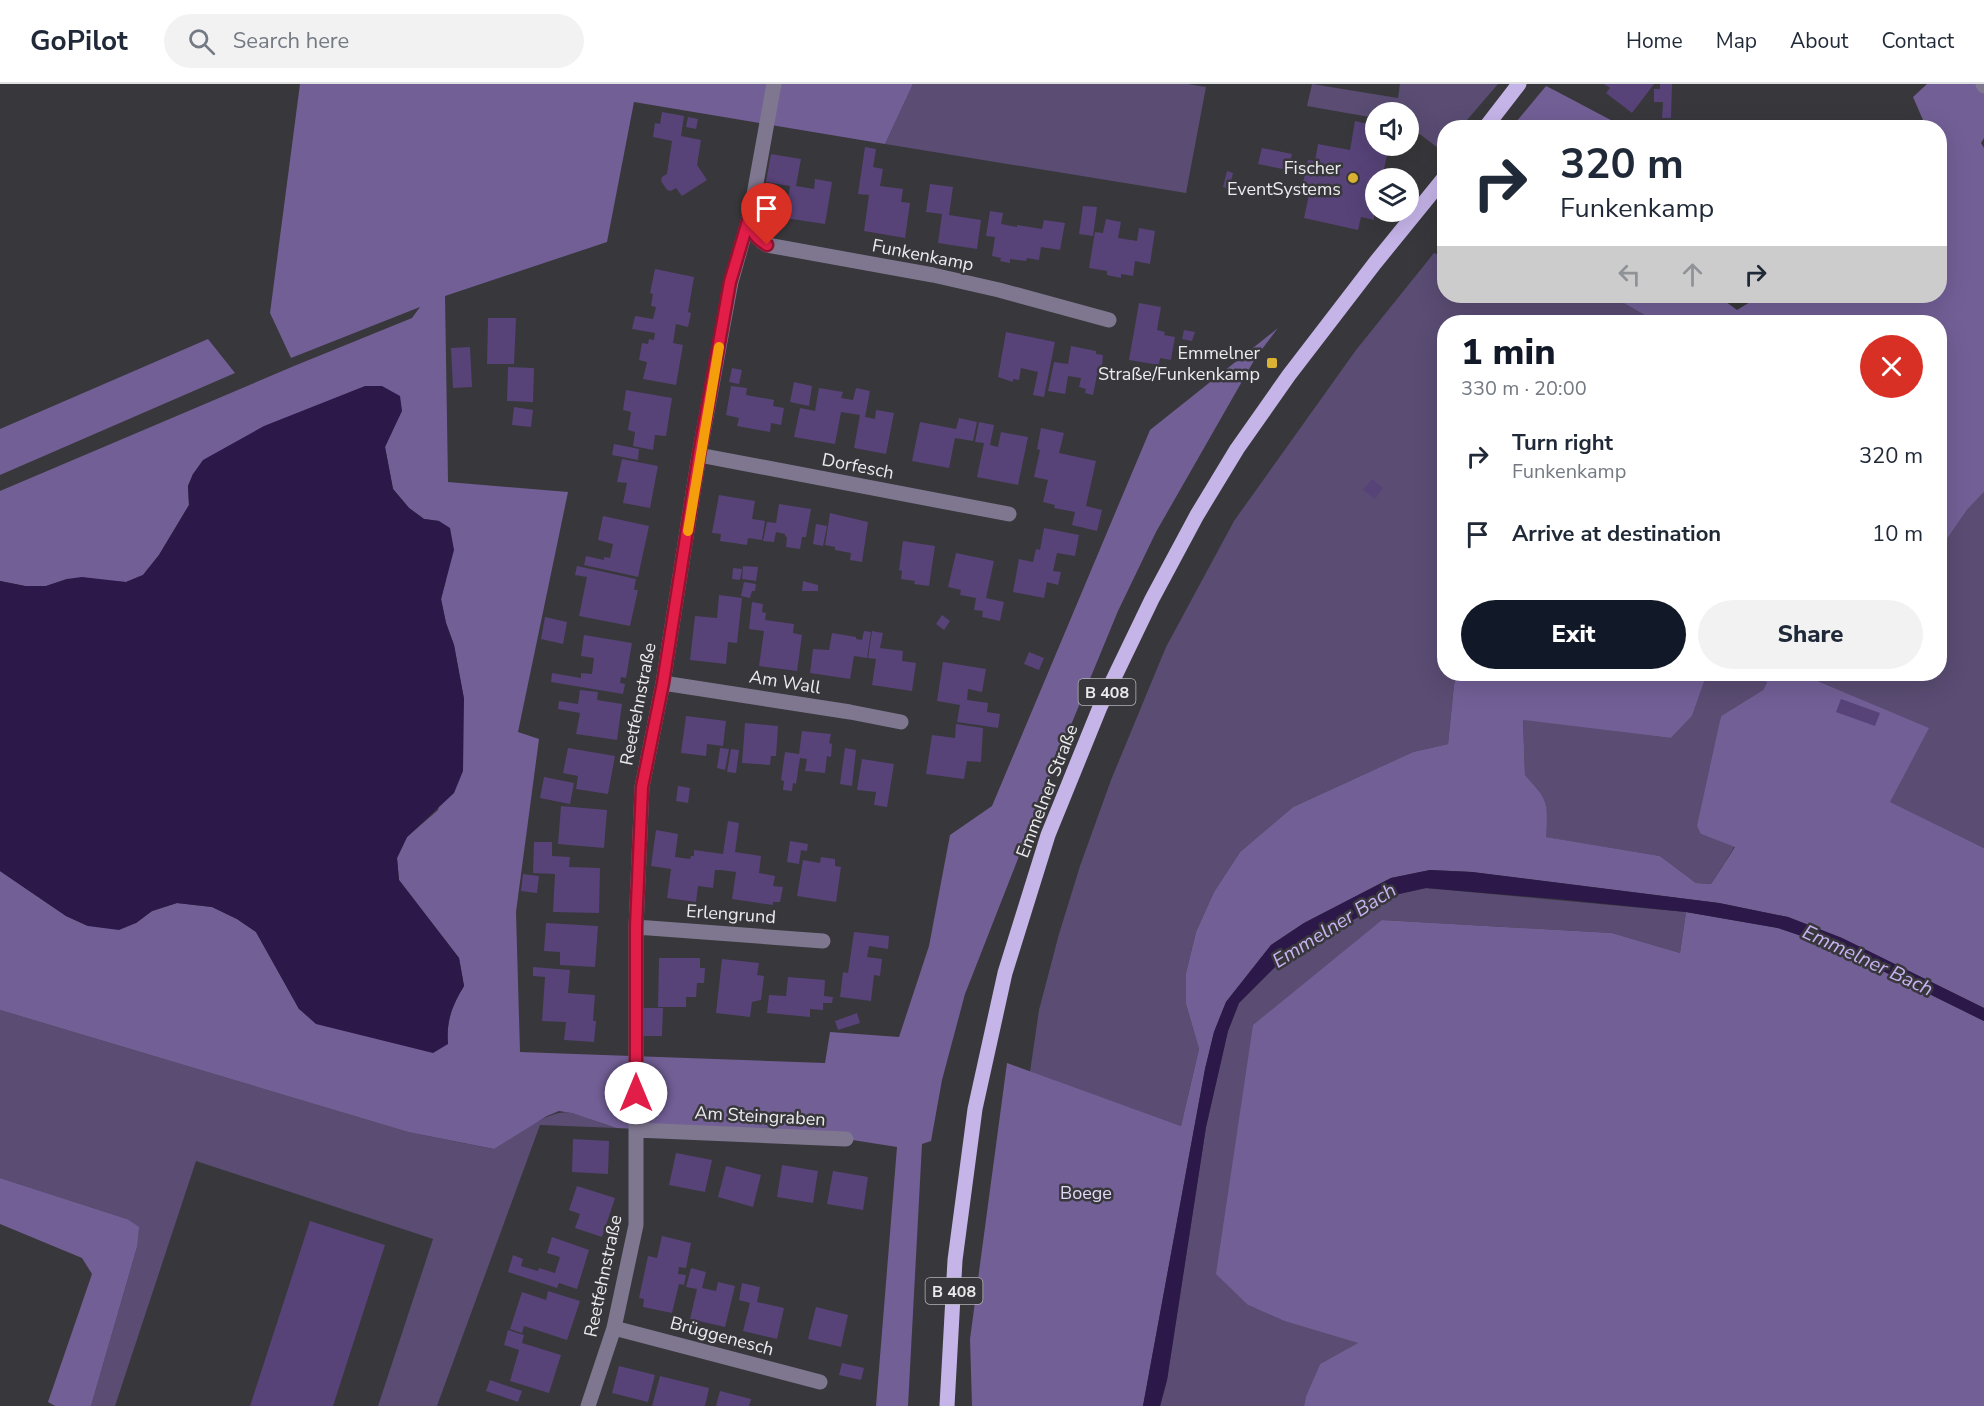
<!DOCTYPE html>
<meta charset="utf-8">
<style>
:root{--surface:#fff;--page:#f2f2f3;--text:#1f2937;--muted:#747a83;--line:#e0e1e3;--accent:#111827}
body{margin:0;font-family:"Nunito Sans",sans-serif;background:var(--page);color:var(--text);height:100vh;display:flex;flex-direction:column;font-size:22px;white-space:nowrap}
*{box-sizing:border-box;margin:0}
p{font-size:20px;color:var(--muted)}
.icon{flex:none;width:33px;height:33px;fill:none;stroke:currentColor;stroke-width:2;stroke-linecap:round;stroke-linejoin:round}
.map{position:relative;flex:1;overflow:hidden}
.side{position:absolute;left:1437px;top:231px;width:510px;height:366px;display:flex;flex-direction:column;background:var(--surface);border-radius:24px;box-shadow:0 6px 24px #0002}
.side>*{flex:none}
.top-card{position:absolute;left:1437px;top:36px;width:510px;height:183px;border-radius:24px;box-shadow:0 6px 24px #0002;background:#fff;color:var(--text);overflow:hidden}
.fabs{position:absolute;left:1365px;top:18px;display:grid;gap:12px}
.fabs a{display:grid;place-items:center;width:54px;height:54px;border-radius:50%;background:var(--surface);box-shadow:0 6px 24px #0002;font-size:30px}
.pin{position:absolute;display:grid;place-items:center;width:51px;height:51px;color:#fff;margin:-62px -26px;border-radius:50% 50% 50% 0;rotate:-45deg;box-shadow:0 0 6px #0007}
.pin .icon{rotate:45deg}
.me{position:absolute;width:66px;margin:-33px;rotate:0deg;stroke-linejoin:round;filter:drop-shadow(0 0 4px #0008)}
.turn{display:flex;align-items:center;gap:21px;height:126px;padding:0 24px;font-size:27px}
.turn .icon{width:78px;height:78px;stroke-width:2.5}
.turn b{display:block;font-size:42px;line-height:51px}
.lanes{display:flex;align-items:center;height:57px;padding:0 24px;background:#0003;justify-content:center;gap:30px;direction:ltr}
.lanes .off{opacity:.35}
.round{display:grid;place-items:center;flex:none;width:63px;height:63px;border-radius:32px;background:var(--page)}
.overview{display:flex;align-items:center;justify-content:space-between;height:102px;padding:0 24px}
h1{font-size:36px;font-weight:800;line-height:45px;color:var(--accent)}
.primary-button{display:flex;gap:12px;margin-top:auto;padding:12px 24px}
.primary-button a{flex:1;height:69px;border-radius:36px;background:var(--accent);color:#fff;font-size:24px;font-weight:800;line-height:69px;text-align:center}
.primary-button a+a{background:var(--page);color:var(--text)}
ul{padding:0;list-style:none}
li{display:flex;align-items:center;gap:18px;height:78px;padding:0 24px}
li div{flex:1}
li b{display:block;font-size:22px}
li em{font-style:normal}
header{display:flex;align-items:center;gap:36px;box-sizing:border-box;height:84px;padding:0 30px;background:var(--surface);border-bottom:2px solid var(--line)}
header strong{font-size:28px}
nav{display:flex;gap:33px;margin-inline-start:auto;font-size:21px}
.search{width:420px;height:54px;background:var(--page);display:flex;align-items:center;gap:15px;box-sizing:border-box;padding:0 21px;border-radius:33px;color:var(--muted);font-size:22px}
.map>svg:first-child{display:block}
.green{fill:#5a4c73}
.forest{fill:#725f96}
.water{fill:#2c1849}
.building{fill:#574378}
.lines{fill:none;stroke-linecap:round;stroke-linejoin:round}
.minor{stroke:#7f7790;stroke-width:15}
.major{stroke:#c5b4e8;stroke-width:15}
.route-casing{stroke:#92132f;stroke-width:15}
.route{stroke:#e11d48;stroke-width:10}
.slow{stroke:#f59e0b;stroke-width:10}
.poi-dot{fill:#dbb233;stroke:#38373b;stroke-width:2}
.labels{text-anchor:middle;stroke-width:5;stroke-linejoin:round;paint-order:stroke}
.shield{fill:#38373b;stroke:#b5b4b8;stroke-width:1.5}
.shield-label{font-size:16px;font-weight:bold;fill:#ebeaed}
.poi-label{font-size:18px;fill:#ebeaed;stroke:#38373b;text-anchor:end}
.street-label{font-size:18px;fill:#ebeaed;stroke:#38373b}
.park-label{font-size:18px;fill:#e2d8f9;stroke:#38373b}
.water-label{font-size:20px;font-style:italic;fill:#c8b2f3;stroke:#38373b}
</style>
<header>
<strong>GoPilot</strong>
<div class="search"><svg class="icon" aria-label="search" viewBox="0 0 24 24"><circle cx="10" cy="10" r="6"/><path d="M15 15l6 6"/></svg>Search here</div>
<nav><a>Home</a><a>Map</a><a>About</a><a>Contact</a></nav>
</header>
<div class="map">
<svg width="1984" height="1322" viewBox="0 0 1984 1322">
<rect width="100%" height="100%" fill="#38373b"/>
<path class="green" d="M913 0H1188L1206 3 1186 109 885 60Z
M1312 0 1398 14 1400 0H1498L1461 43 1444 44V63L1442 67 1409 42 1408 28H1376L1375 34 1307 22Z
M1444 163V212H1611L1657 238H1444V590H1457L1454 601 1448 660 1413 668 1293 723 1240 768 1214 808 1196 848 1186 889V920L1199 965 1181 1042 1030 988 1039 926 1059 850 1080 782 1111 696 1166 563 1234 437 1356 266 1434 169 1439 171Z
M1984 408V764L1889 718 1928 644 1801 590H1940V465L1967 426Z
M1707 590H1750L1767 597 1763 606 1721 632 1701 750 1735 762 1711 800 1696 799 1660 772 1545 753C1548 718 1549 717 1525 691L1523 635 1671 654 1692 632Z
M1426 804 1686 828 1680 869 1612 849 1382 836 1248 1221 1284 1237 1359 1259 1320 1280 1306 1312 1304 1322H1160L1167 1296 1206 1043 1228 947 1239 919 1282 876 1399 810Z
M0 926 408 1048 493 1065C514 1054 550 1023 572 1029 587 1033 601 1040 616 1044L540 1041 437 1322H378L433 1155 196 1077 115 1322H91L137 1163 127 1135 0 1094Z"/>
<path class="forest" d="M300 0H913L885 60 634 18 607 158 445 212 448 398 568 408 518 648 539 655 516 828 520 968 825 979 830 948 899 953 929 862 950 751 992 722 1150 346 1278 244 1256 273 1156 448 1118 527 1059 670 965 910 942 996 931 1057 922 1060 908 1322H876L897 1063 846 1055 616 1044 572 1029 559 1027 547 1032 494 1065 408 1048 0 926V787L66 832 88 842 136 839 152 827 177 819 212 823 237 835 256 848 299 925 448 960C446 937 452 922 464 902L459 874 399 796 397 774 407 753 438 726 464 615 454 561 446 539 441 515 446 496 439 437 424 435 409 424 393 405 385 363 392 347 193 390 188 402 189 421 159 471 143 491 126 498 67 495 46 502H25L0 497V407L294 282 412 234 420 223 291 274 270 229Z
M1927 0H1983L1984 2V54L1981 59 1984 64V408L1967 426 1940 465V238H1657L1611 212H1718L1737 226 1760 212H1940V44L1926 43 1913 13Z
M1546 2 1554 6 1624 43H1512Z
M208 255 235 289 0 391V345Z
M1457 590H1707L1692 632 1671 654 1523 636 1525 691C1549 717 1548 718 1546 753L1660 772 1696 799 1711 800 1735 763 1701 750 1697 742 1721 632 1763 606 1767 598 1750 590H1801L1929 644 1890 718 1984 764V924L1842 854 1788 833 1719 819 1472 788 1430 786 1391 794 1304 839 1271 861 1226 918 1214 948 1205 985 1143 1322H972L970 1255 1007 979 1181 1042 1199 965 1186 920V889L1196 848 1214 808 1240 768 1293 723 1413 668 1448 660 1454 601Z
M1686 828 1778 844 1834 863 1984 937V1322H1304L1306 1312 1320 1280 1358 1259 1284 1237 1248 1221 1216 1190 1253 941 1382 836 1612 849 1680 869Z
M0 1094 127 1135 139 1143 137 1163 91 1322H55L48 1318 92 1190 82 1174 0 1140Z"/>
<path class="water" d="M365 302H382L400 312 402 327 385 363 393 405 409 424 424 435 439 437 450 444 454 466 441 515 446 539 454 561 464 615 463 687 454 709 407 753 397 774 399 796 459 874 464 902C452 922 446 937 448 960L433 969 316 940 299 925 256 848 237 835 212 823 177 819 152 827 136 839 119 846 88 842 66 832 0 787V497L25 502H46L67 495 82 493 126 498 143 491 159 471 189 421 188 402 193 390 203 376 264 342Z
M1430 786 1472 788 1719 819 1788 833 1842 854 1984 924V937L1834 863 1778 844 1686 828 1557 815 1426 804 1399 810 1282 876 1239 919 1228 947 1206 1043 1167 1296 1160 1322H1143L1205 985 1214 948 1226 918 1271 861 1304 839 1391 794Z"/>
<path class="building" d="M1604 0H1654L1632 29 1606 9 1610 4Z
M1660 0H1672L1671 34H1662L1663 18H1654V5H1660Z
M662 28 684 32 681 52 701 56 697 81 707 96 682 112 676 104 671 107 667 106 661 97 662 93 667 90 672 57 653 53 655 39 660 40Z
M688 33 698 35 696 45 686 43Z
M1355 37 1376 42V62H1389L1382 94H1376L1374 136 1361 133 1358 146 1304 134 1311 101 1303 99 1308 76 1315 77 1318 60 1350 66Z
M865 63 876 65 873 83 883 85 880 102 903 105 901 118 910 119 905 154 864 147 869 111 858 110Z
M1262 64 1292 70 1288 86 1258 80Z
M771 70 801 75 796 102 814 105 815 95 832 98 825 140 785 134 790 102 766 98Z
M1227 87 1233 89 1229 105 1223 103Z
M930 100 953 103 949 131 981 136 977 165 938 159 942 130 926 128Z
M1083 122 1097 123 1093 152 1079 150Z
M990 127 1003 129 1001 140 1017 143V141L1042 145 1044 136 1065 139 1060 166 1041 163 1039 176 1027 174 1026 177 1010 175V179L1000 177 1001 174 992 172 995 153 986 152Z
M1106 135 1121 138 1118 154 1137 157 1139 144 1155 147 1150 180 1135 177 1133 192 1121 190V194L1107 191V187L1089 184 1095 148 1103 149Z
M655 185 694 193 688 228 691 229 688 243 676 240 673 259 683 261 676 301 643 295 647 278 639 276 642 259 648 260 649 255 654 256 655 249 632 245 635 232 653 235 656 223 651 222 653 210 650 209Z
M1139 219 1161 223 1157 246 1165 248 1164 251 1175 253 1171 276 1160 274 1159 281 1129 276Z
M488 234H516L514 280H487Z
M1184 246 1195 248 1192 257 1182 255Z
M1006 248 1055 258 1044 313 1033 311 1038 288 1021 284 1019 296 1013 295V298L998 293Z
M1071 262 1096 267V270L1103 271 1102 282H1099L1093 311 1085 309 1086 305 1079 303 1081 294 1068 292 1065 310 1048 307 1054 278 1068 280Z
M470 263 472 303 453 304 451 264Z
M508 283 534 284 533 318 507 317Z
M732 284 742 286 739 300 729 298Z
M794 298 812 302 809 322 790 318Z
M731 302 747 304 746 311 774 316 773 322 784 324 781 341 771 339 770 348 737 342 739 334 726 331Z
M819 304 843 308 841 314 853 316 856 304 870 307 865 333 875 335 876 326 894 329 886 370 854 364 860 331 841 328 835 360 794 353 800 324 815 327Z
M626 306 672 314 666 352 655 351 653 366 633 362 635 348 628 346 631 328 623 326Z
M514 323 533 326 531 343 512 341Z
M959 334 977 338 973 357 955 354 949 384 912 377 920 338 956 345Z
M979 338 994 341 990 361 998 363 1001 348 1028 353 1018 401 977 393 984 359 975 358Z
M1041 344 1064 349 1059 369 1096 377 1086 422 1102 426 1097 447 1072 441 1075 428 1054 424 1055 421 1043 418 1048 396 1034 393 1040 366 1037 365Z
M614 360 639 365 638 376 612 371Z
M622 375 658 382 650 424 623 419 627 399 617 398Z
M1372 395 1383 404 1375 415 1363 406Z
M719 411 755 417 752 435 765 437 762 456 748 454 747 461 720 457 721 450 712 449Z
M779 420 811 425 806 453H802L800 465 786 463 787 453 785 452V450L776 448 774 458 763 457 767 438 776 439Z
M830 429 868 438 862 478 850 476 851 469 835 466V463L825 461Z
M603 432 649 442 638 493 584 481 586 472 604 476V473L610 474 613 460 598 456Z
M816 440 827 442 823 462 813 460Z
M1044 444 1079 451 1075 472 1057 469 1053 487 1061 488 1058 501 1047 498 1044 514 1013 508 1019 475 1033 478 1036 465 1040 466Z
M903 457 935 462 929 502 914 500 915 497 901 495 902 487 899 486Z
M956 469 994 477 986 514 1004 518 1000 537 982 533 983 527 974 526 976 514 960 511 961 506 948 503Z
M577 482 636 495 634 506H638L630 542 579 532 587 493 575 491Z
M743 482 758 483 756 497 742 495Z
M733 484 742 485 740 496 732 495Z
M803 497 818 501V507H802Z
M744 498 756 500 755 507H752L750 514 741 512Z
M719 511 742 514 737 559 728 558 726 580 690 576 695 532 717 534Z
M752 518 763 520 762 528 766 529 765 536 794 540 793 549 802 551 797 587 759 582 764 547 749 545Z
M942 531 950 537 944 546 936 540Z
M545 533 567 538 563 560 541 555Z
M864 547 871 548 867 574 854 572 850 595 810 589 813 565 829 566 832 549 856 553V555L862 556Z
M872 547 883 549 880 564 903 567 902 577 916 579 912 607 872 601 876 575 868 574Z
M584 551 632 559 626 594 621 593 620 599 625 600 623 610 551 598 552 589 581 594V589L592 590 594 574 581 572Z
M1029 568 1044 574 1039 586 1024 580Z
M943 578 986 585 982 608 968 605 967 616 988 619 987 628 1000 630 998 644 957 638 960 621 937 617Z
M580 606 598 608 597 616 622 620 617 656 576 650 580 629 558 625 559 617 578 620Z
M1841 615 1880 629 1875 642 1836 628Z
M686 632 726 637 723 662 707 660 706 672 681 669Z
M745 639 778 642 776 672H771L770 681 742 679Z
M956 640 983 644 981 678 967 677 964 695 926 690 932 651 955 654Z
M802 647 831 650 829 659 832 660 831 673 827 672 825 689 805 687 807 675 800 674 796 700 793 699 792 707 783 706 784 697 781 696 785 668 799 670Z
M568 664 615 672 608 710 576 705 578 692 563 689Z
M720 664 729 665 725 686 717 684Z
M845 664 856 666 852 702 840 700Z
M731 665 739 666 736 689 727 688Z
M862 675 894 680 887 723 874 721 876 708 857 706Z
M544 693 574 699 570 720 540 714Z
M678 702 690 704 688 719 676 717Z
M561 722 607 726 604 764 558 760Z
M728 737 739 739 735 768 761 772 759 789 775 792 773 802 783 803 780 818H773V821L732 815 736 788 721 786H715L713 804 698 802 696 818 667 814 671 785 651 782 656 746 678 750 675 773 690 775 691 772H694V766L723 770Z
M790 757 808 760 807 767 801 766 799 780 787 778Z
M534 758H552V772L570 773 569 783 600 784 599 829 553 828 555 790 533 789Z
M821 773 835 775V782L841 783 836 818 797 812 803 776 820 779Z
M523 790 539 792 537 809 521 807Z
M546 839 598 842 595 883 560 881V868L544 867Z
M854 848 889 852 888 865 869 862 867 873 882 875 880 892 874 891 871 917 840 913 843 888 848 889Z
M659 874H700V884H705L704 899H697L696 913H686V923H658Z
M722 875 759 879 757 891 764 892 761 916 752 918 750 933 716 929Z
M533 883 570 886 568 909 595 911 593 937H596L594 958 564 956 566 938 542 937 545 893 533 892Z
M788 893 825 896 824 912 833 913 832 919H823V926L810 925V933L767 929 769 911 786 912Z
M643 924H663L662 952H643Z
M857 929 860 939 838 946 835 937Z
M573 1055 609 1057 608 1090 572 1088Z
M676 1069 712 1076 705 1108 669 1101Z
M782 1081 818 1087 813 1119 777 1113Z
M726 1082 761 1091 753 1123 718 1113Z
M833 1087 868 1093 863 1126 827 1120Z
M577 1102 615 1114 602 1153 575 1144 580 1130 569 1126Z
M310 1137 385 1161 333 1322H250Z
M662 1152 691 1159 686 1184 679 1183 678 1190 686 1191 684 1201 679 1200 672 1229 643 1223 644 1215 639 1214 648 1172 657 1174Z
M552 1153 589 1166 577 1205 559 1199 557 1204 508 1188 513 1171 523 1175 521 1182 538 1187 539 1184 555 1189 560 1173 547 1169Z
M691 1184 706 1188 702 1204 716 1207 718 1198 735 1202 725 1243 690 1235 697 1205 686 1203Z
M742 1199 760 1203 757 1218 784 1224 777 1255 743 1247 750 1219 739 1216Z
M548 1207 580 1217 567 1256 524 1242 522 1249 510 1245 522 1208 546 1216Z
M816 1223 848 1231 841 1263 808 1255Z
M508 1246 524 1251 522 1259 561 1271 549 1309 510 1297 519 1266 504 1261Z
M842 1279 864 1284 861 1296 839 1291Z
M619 1282 655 1291 648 1318 612 1309Z
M660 1292 709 1304 705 1322H652Z
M490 1296 522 1307 518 1318 486 1307Z
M720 1307 751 1315 749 1322H716Z"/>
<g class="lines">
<path class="minor" d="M1983 0 1984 2
M751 133C752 148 754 153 767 161L933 191 999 206 1109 236
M699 371 1009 430
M663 599 850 628 901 638
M636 843 823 857
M636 1046 846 1055
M614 1244 820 1298
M588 1322 614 1244 636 1141V843L642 703 663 599 699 371 731 198 751 127 774 0"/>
<path class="major" d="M1485 44 1519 0
M947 1322 955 1176 975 1025 1005 889 1048 751 1100 623 1152 515 1197 431 1237 365 1289 291 1375 179 1444 94"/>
</g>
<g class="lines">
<defs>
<path id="route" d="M636 1009V843L642 703 663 599 699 371 730 198 751 127C752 146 750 150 767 161"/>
</defs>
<use href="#route" class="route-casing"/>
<use href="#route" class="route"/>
<path class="slow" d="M688 447 719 263"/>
</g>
<g class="poi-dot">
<circle cx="1353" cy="94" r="6"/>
<rect x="1266" y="273" width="12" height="12" rx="3"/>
</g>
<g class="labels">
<g class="shield">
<rect x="1078.5" y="595" width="57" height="26" rx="4.5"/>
<rect x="925.5" y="1194" width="57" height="26" rx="4.5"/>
</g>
<g class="shield-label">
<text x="1107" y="614">B 408</text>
<text x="954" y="1213">B 408</text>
</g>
<g class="poi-label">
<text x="1341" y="90">Fischer<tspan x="1341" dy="21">EventSystems</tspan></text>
<text x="1260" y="275">Emmelner<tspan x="1260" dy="21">Straße/Funkenkamp</tspan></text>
</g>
<g class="street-label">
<text transform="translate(923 171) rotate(11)" y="6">Funkenkamp</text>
<text transform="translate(858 382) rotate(11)" y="6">Dorfesch</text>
<text transform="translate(785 598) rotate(9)" y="6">Am Wall</text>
<text transform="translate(638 620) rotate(-79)" y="6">Reetfehnstraße</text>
<text transform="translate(1047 707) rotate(-69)" y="6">Emmelner Straße</text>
<text transform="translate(731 830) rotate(4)" y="6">Erlengrund</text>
<text transform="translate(760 1032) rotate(3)" y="6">Am Steingraben</text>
<text transform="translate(603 1192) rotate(-78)" y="6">Reetfehnstraße</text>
<text transform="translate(722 1252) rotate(15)" y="6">Brüggenesch</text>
</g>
<g class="park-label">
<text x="1086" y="1115">Boege</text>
</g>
<g class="water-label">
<text transform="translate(1334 841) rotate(-32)" y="7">Emmelner Bach</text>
<text transform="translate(1868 876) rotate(25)" y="7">Emmelner Bach</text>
</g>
</g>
</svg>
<div class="fabs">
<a><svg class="icon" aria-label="sound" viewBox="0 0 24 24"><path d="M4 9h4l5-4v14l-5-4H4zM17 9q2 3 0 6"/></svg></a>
<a><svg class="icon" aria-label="layers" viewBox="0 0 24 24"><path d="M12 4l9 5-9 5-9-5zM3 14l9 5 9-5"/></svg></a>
</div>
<div class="pin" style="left:767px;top:161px;background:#d93025"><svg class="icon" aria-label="arrive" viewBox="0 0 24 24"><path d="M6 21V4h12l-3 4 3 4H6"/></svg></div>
<svg class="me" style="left:636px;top:1009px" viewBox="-20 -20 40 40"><circle r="19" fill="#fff"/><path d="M0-13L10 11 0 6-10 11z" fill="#e11d48"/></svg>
<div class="top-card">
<div class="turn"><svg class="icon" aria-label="right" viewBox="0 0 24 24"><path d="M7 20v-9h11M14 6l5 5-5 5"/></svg><div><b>320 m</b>Funkenkamp</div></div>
<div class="lanes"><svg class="icon off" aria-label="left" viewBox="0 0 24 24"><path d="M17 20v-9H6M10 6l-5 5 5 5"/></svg><svg class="icon off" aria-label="ahead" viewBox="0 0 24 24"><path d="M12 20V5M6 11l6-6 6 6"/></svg><svg class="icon" aria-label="right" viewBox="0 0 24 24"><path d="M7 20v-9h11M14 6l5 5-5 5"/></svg></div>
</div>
<section class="side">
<div class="overview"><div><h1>1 min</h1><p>330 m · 20:00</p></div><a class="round" style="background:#d93025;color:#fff"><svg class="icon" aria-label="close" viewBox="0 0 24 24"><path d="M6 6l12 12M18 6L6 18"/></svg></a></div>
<ul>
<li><svg class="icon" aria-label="right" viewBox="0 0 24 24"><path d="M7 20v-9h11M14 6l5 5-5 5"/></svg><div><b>Turn right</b><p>Funkenkamp</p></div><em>320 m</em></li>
<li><svg class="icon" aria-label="arrive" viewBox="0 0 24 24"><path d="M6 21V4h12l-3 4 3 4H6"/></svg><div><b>Arrive at destination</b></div><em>10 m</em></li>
</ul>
<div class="primary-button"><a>Exit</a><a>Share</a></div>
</section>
</div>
